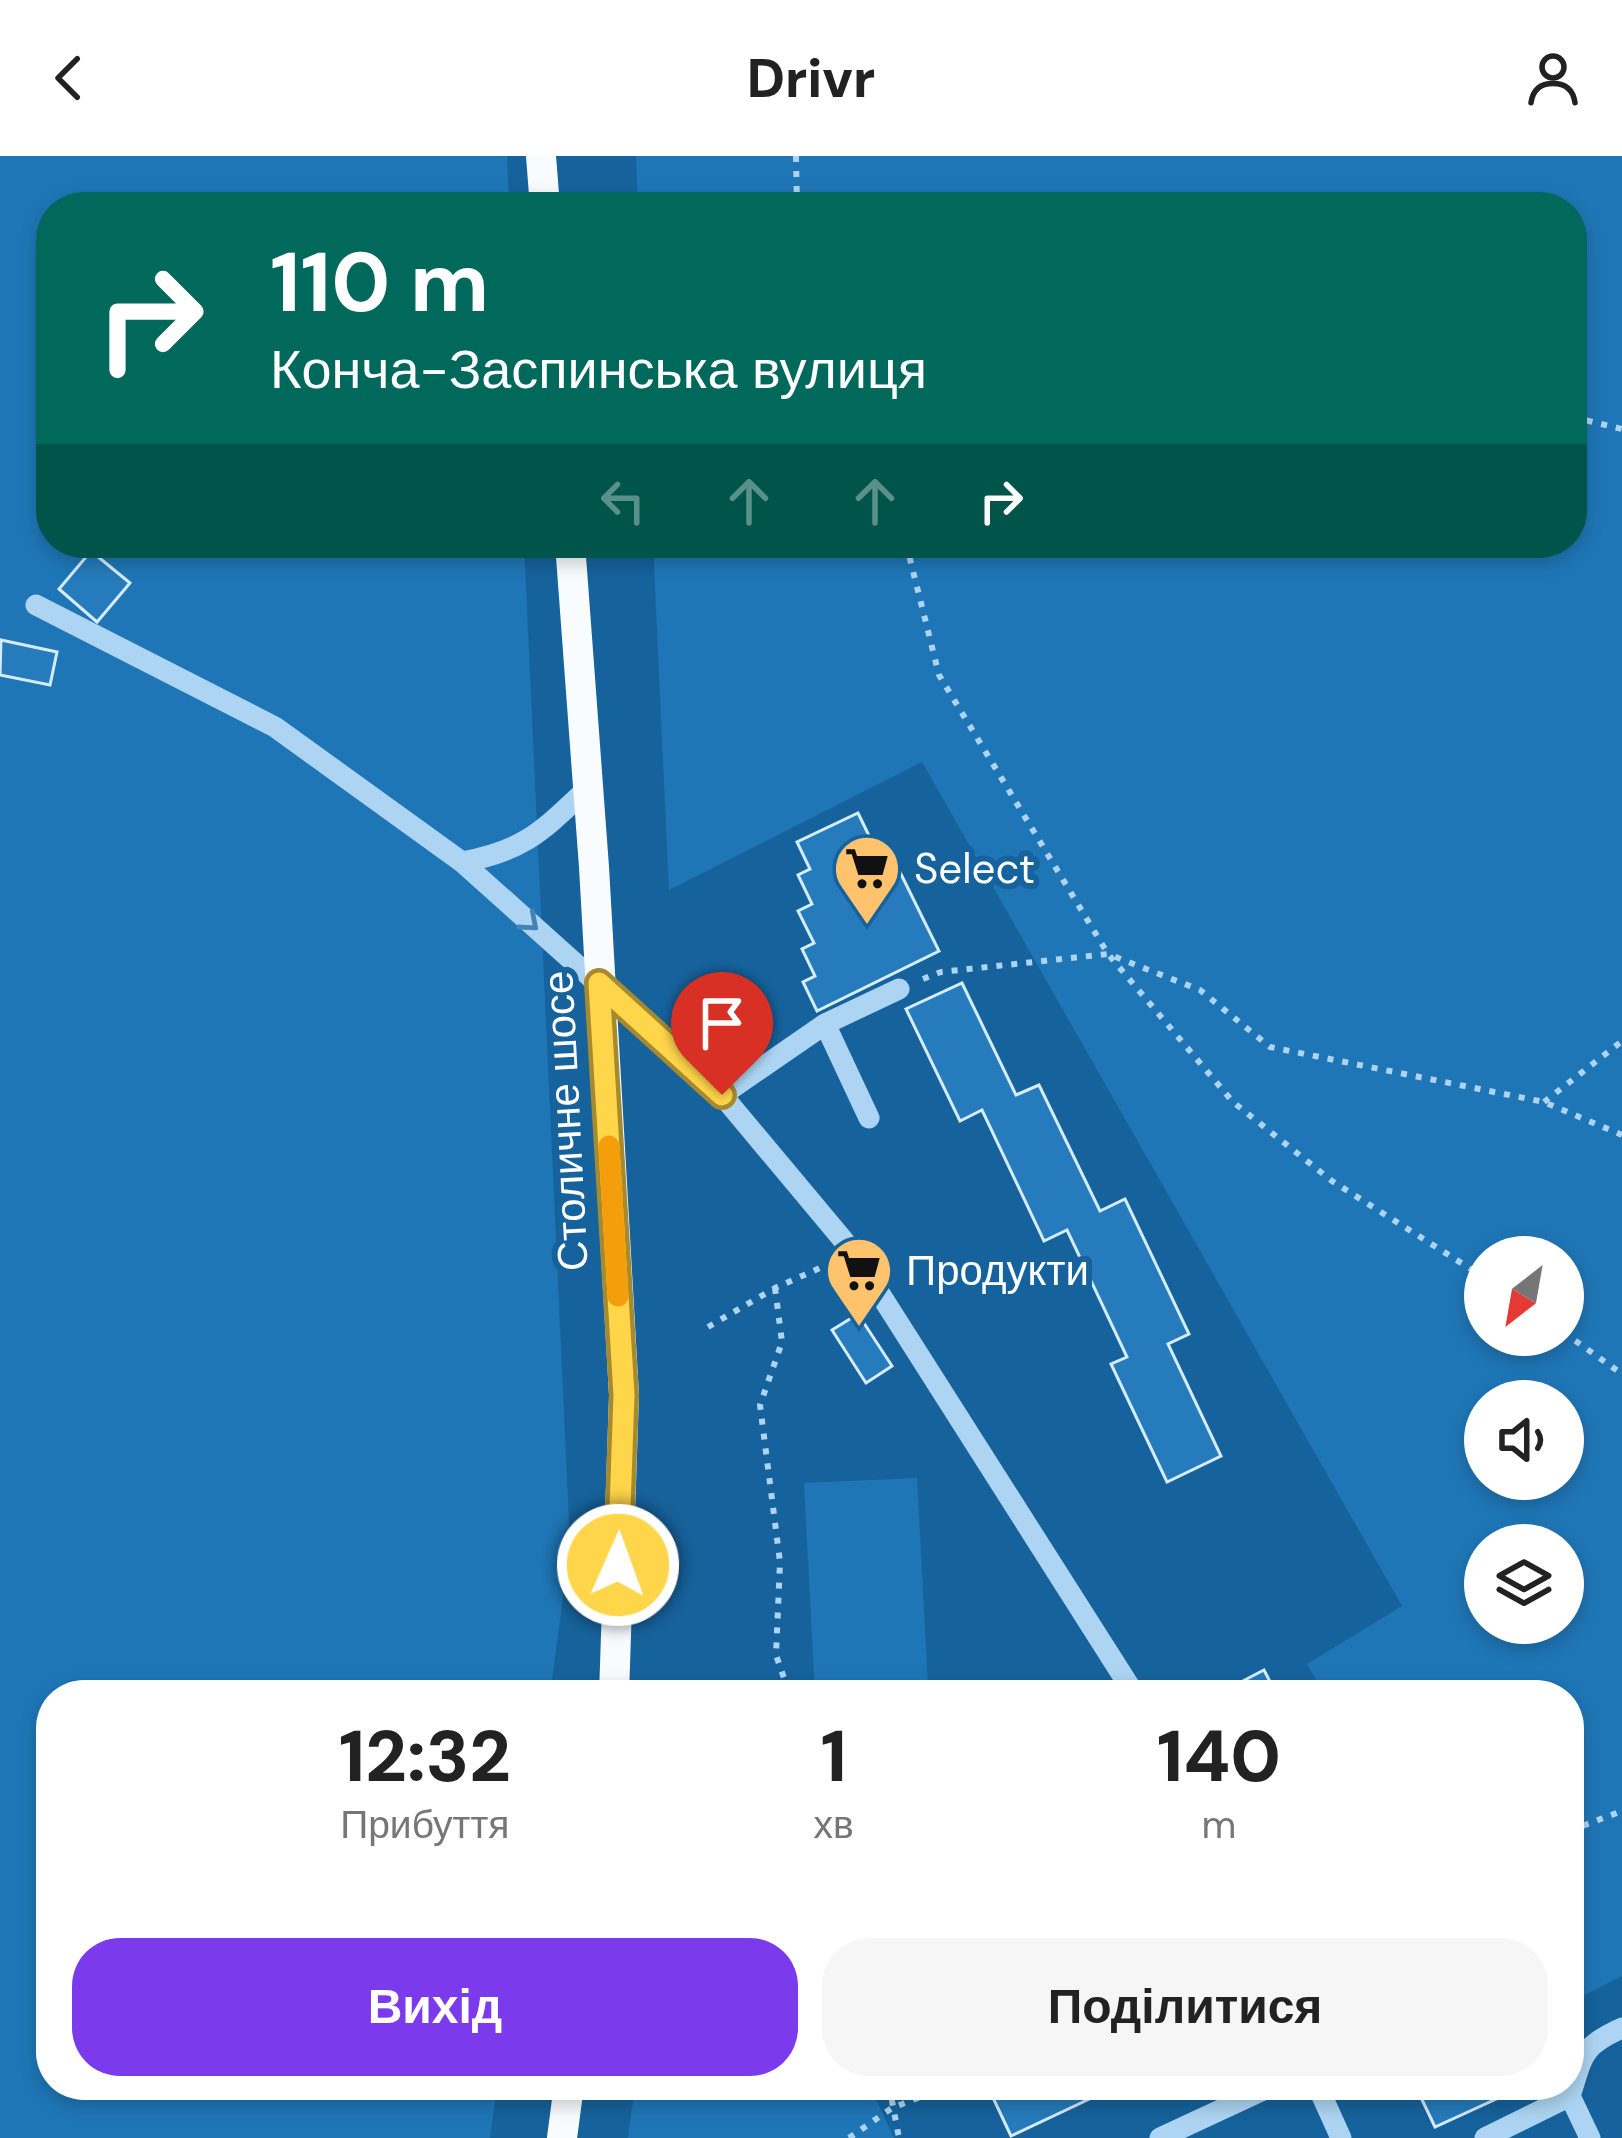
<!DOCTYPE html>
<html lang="uk">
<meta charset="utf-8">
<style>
:root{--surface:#fff;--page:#f6f6f6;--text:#222;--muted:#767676;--accent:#7c3aed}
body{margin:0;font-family:"DM Sans",sans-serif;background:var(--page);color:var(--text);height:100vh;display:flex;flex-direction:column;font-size:45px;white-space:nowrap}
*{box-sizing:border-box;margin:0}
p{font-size:39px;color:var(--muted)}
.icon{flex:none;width:66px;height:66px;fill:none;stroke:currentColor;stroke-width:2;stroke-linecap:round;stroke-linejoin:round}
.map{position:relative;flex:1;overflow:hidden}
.panel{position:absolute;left:36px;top:1524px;width:1548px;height:420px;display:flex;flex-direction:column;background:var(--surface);border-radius:48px;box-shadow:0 6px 18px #0003}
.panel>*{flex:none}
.top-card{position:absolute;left:36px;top:36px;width:1551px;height:366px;border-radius:48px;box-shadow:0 6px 18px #0003;background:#00695c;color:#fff;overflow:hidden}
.needle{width:78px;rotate:211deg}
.buttons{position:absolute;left:1464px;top:1080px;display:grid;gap:24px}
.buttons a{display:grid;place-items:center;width:120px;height:120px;border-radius:50%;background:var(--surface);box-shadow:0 6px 18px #0003;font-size:60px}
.pin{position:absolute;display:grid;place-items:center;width:102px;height:102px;color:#fff;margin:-123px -51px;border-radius:50% 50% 50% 0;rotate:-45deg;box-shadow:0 0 12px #0007}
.pin .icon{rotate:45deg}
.me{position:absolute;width:132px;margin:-66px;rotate:2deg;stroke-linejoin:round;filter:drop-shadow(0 0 9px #0008)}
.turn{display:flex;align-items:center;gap:42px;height:252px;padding:0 36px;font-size:54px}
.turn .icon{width:156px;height:156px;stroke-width:2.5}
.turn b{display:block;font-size:84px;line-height:102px}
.lanes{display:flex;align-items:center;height:114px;padding:0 36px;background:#0003;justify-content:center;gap:60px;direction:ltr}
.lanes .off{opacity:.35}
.eta{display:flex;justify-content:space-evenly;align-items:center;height:204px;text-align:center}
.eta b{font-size:72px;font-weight:800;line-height:84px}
.action{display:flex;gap:24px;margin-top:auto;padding:24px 36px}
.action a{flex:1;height:138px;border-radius:48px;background:var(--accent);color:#fff;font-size:48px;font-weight:800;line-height:138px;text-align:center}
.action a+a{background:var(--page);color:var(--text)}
header{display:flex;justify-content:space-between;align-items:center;height:156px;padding:0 36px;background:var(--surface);font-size:54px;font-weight:800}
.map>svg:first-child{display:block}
.green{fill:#1f76b6;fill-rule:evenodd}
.building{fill:#257bbb;stroke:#d5ecfd;stroke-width:3}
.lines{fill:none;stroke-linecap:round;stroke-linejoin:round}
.path{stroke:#add5f3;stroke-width:6;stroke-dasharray:6 9;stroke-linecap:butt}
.minor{stroke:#add5f3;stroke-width:21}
.major{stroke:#f8fcff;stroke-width:30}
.oneway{stroke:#4384b6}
.route-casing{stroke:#a68a30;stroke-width:30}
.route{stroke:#ffd54a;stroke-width:21}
.slow{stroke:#f59e0b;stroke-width:21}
.labels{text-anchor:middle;stroke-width:12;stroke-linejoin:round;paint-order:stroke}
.poi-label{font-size:42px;fill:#fff;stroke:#16629c;text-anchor:start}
.street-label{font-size:42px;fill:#fff;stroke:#16629c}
</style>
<header><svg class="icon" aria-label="back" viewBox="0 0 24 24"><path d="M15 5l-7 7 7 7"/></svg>Drivr<svg class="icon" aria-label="person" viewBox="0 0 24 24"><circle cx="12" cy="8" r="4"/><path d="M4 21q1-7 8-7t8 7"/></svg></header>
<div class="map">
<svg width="1622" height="1982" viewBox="0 0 1622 1982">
<rect width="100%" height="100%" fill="#16629c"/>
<path class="green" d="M0 0H507L509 51H51V387H524L570 1388 550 1539H51V1929H497L490 1982H0Z
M636 0H1622V1820L1569 1847V1539H1324L1307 1508 1402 1450 922 606 669 734 653 387H1572V51H638ZM1485 1101H1563V1179H1485ZM1563 1245V1323H1485V1245ZM1485 1389H1563V1467H1485Z
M917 1322 928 1531 815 1537 804 1327Z
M635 1929H869L894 1982H628Z"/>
<path class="building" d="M91 395 130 427 97 466 59 433Z
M1 484 57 496 50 529 0 519Z
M858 657 887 717 898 712 939 795 817 855 803 826 815 820 802 793 814 787 798 755 812 748 798 719 810 713 797 686Z
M962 827 1016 939 1039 929 1100 1055 1125 1043 1189 1178 1168 1188 1221 1300 1167 1326 1111 1208 1127 1201 1067 1074 1044 1085 982 954 960 965 906 853Z
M858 1158 892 1210 866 1227 832 1174Z
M1264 1514 1277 1539H1216Z
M987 1929H1119L1011 1980Z
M1415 1929H1503L1507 1938 1435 1971Z"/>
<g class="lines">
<path class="path" d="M796 0 797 51
M1572 261 1622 273
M906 387 939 519 1108 798 1233 946 1332 1025 1485 1122
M923 823 941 816 1108 798 1200 834 1270 891 1544 946 1622 979
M1544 946 1622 885
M775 1132 782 1186 760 1249 780 1406 776 1499 790 1539
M708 1171 775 1132 829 1108
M1563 1176 1622 1218
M1569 1675 1622 1655
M889 1929 899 1982
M849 1982 892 1952 951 1929"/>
<path class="minor" d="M36 449 275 571 462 706 722 939 854 1097 1135 1539
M462 706C525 695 543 674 588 632
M825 868 869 962
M722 939 825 868 899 833
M1317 1929 1341 1982
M1570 1940 1590 1982
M1160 1982 1274 1929
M1485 1982 1570 1940C1583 1900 1581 1890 1622 1872"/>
<path class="major" d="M541 0 545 51
M570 387 594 711 624 1239 614 1539
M562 1982 569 1929"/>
</g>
<defs><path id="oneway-chevron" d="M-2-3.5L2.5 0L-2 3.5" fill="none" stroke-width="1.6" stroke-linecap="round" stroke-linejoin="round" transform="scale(3)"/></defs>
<use class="oneway" href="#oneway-chevron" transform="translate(530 767) rotate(41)"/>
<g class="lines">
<defs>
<path id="route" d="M618 1409 624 1239 599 827 722 939"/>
</defs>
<use href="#route" class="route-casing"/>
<use href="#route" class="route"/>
<path class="slow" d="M609 990 618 1140"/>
</g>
<defs>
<symbol id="supermarket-pin" viewBox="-11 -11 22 30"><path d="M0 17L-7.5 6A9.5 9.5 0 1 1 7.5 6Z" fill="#ffc36e" stroke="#16629c"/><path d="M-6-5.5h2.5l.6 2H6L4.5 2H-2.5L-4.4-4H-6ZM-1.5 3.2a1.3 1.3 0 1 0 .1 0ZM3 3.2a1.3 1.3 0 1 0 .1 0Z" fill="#111"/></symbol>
</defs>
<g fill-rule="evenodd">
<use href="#supermarket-pin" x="829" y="674" width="76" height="104"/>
<use href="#supermarket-pin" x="821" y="1076" width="76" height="104"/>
</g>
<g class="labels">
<g class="poi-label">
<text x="914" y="727">Select</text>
<text x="906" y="1129">Продукти</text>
</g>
<g class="street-label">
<text transform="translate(565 965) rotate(-93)" y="15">Столичне шосе</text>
</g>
</g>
</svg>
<div class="buttons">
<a><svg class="needle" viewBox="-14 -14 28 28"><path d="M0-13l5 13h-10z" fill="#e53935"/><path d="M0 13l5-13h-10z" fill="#767676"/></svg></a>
<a><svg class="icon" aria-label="sound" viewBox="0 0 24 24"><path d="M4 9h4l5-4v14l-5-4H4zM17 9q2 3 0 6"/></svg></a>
<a><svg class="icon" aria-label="layers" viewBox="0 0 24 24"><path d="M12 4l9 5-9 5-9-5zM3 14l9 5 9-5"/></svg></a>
</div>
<div class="pin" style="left:722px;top:939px;background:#d93025"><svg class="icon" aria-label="arrive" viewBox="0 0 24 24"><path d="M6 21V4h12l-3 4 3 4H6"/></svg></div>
<svg class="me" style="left:618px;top:1409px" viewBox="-20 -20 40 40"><circle r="17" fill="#ffd54a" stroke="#fff" stroke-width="3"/><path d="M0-11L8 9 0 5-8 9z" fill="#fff"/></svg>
<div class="top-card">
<div class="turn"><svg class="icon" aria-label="right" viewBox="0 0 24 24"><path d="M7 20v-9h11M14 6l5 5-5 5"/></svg><div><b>110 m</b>Конча-Заспинська вулиця</div></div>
<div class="lanes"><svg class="icon off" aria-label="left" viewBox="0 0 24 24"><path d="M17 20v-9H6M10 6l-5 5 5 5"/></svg><svg class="icon off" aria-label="ahead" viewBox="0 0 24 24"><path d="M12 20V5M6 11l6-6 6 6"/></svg><svg class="icon off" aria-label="ahead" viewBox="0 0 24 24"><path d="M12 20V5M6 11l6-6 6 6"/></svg><svg class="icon" aria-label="right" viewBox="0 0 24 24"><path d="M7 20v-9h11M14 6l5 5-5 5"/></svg></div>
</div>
<section class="panel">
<div class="eta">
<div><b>12:32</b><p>Прибуття</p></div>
<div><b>1</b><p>хв</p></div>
<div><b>140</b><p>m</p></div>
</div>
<div class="action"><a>Вихід</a><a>Поділитися</a></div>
</section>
</div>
